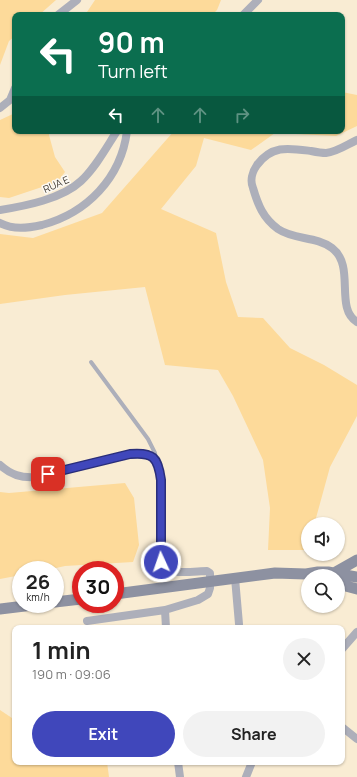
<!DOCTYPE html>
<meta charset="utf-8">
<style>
:root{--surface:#fff;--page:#f2f2f2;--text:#222;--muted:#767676;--accent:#4047bb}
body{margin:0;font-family:Manrope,sans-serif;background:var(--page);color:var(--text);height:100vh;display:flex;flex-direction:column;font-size:15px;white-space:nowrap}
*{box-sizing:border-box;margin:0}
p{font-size:13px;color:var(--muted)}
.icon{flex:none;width:22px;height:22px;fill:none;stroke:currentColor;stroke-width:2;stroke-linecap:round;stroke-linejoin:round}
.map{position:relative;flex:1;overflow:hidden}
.sheet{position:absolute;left:12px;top:625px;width:333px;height:140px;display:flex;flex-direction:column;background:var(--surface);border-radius:8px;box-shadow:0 1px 3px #0004}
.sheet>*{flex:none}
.hud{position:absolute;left:12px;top:12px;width:333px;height:122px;border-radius:8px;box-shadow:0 1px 3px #0004;background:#0b6e4f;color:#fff;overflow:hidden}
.buttons{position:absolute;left:301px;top:517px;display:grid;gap:8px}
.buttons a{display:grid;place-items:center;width:44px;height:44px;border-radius:50%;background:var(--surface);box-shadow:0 1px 3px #0004;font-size:20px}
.speed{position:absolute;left:12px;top:561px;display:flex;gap:8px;font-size:20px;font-weight:700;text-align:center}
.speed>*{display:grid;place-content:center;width:52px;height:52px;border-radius:50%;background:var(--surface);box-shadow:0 1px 3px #0004;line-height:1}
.speed small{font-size:10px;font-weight:400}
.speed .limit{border:6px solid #d22;background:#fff;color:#111}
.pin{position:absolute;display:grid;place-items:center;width:34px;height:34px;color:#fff;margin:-17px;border-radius:8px;box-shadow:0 2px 6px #0006}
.me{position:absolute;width:44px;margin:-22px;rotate:357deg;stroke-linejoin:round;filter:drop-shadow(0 0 3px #0008)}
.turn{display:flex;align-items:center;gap:14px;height:84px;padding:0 20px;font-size:18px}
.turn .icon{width:52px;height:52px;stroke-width:2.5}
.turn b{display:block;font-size:28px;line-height:34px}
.lanes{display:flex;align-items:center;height:38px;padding:0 20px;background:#0003;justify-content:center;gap:20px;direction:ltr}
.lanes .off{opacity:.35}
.round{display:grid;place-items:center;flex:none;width:42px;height:42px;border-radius:21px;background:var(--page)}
.head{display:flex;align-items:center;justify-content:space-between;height:68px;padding:0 20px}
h1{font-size:24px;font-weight:700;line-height:30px}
.button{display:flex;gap:8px;margin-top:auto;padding:8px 20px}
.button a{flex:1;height:46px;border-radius:24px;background:var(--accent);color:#fff;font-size:16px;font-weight:700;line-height:46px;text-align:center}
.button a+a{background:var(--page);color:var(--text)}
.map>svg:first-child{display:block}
.green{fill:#fdda9a}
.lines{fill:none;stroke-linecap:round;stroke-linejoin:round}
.service{stroke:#adafba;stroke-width:4}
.minor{stroke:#adafba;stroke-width:8}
.secondary{stroke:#8d91a1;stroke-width:11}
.route-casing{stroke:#2a2e7a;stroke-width:10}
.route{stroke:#4047bb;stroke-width:7}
.labels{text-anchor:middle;stroke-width:3;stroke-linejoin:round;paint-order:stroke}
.street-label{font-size:10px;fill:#3f3930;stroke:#fdfaf5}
</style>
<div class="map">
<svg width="357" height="777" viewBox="0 0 357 777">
<rect width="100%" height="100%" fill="#f9ecd3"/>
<path class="green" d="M0 0H56L39 15H15V36L9 41 0 65Z
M95 0H221L217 10 212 15H85Z
M342 92 357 95V126L336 136 275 133 251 150 204 138 196 166 161 209 216 233 226 282 238 317 263 318 290 348 324 365 357 385V416L330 467 316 518 317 524H308V550H268L270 508 263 460 233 396 218 370 165 365 145 287 65 295 0 304V234L33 238 102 213 174 131H342Z
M15 113V131H50L49 135 55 157 65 172 57 182 9 198 0 197V120Z
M125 483 134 498 139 545 133 562 65 566 47 570H21V575L0 579V492L9 493Z
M0 710 15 720V762H107L109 777H0Z"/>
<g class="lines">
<path class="service" d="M91 362 148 439 155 453 156 459"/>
<path class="minor" d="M58 15 77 0
M243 15 258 0
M0 108 10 100 15 88
M357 140C348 144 337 152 326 153 322 153 316 152 311 151 288 148 272 145 257 165 252 172 250 181 253 188 258 205 263 218 278 229 294 240 316 236 332 248 356 266 334 308 357 322
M0 210C25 206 62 199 81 181 96 167 106 148 117 131
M0 223C13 230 28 228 42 225 87 213 121 178 127 131
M0 465C11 475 21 478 36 477L130 454C139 453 149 452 156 459 164 469 160 529 160 544 160 551 159 563 164 568 171 575 197 571 207 571L210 573V588L208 594 198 600 165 610 87 621
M235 578 239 624
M165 610 166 628
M342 649 357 632
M342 727 357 739
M178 762 180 777
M246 777 252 762"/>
<path class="secondary" d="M334 573 357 560
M338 584 357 589
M115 594 275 573 306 574 318 572H328L357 577
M55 602 81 599
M0 609 41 604"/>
</g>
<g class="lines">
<defs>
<path id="route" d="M48 474 130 454C153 452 158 457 161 480V562"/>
</defs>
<use href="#route" class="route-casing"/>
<use href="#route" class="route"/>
</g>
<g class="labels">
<g class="street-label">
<text transform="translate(56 184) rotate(-24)" y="4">RUA E</text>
</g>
</g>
</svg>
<div class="buttons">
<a><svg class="icon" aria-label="sound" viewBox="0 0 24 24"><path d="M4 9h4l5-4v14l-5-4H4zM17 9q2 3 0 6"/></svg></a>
<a><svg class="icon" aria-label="search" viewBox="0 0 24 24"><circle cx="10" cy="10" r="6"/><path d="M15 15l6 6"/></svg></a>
</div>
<div class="speed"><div>26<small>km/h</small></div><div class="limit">30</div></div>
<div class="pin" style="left:48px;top:474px;background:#d93025"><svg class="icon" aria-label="arrive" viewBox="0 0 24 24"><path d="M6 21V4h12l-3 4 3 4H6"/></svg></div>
<svg class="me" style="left:161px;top:562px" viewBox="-20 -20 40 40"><circle r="17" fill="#4047bb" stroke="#fff" stroke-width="3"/><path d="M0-11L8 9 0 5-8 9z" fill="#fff"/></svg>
<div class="hud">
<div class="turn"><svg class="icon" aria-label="left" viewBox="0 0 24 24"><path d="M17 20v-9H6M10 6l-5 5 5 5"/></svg><div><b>90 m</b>Turn left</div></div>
<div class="lanes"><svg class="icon" aria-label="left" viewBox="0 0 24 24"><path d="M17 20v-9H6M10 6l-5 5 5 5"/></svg><svg class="icon off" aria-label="ahead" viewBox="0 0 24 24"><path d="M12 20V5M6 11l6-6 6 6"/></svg><svg class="icon off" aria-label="ahead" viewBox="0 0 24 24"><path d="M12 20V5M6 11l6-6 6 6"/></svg><svg class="icon off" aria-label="right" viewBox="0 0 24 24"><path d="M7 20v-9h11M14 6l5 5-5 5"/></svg></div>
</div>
<section class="sheet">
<div class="head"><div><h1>1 min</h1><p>190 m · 09:06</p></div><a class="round"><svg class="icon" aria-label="close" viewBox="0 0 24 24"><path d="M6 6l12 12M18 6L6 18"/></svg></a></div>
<div class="button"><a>Exit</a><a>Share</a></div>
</section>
</div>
